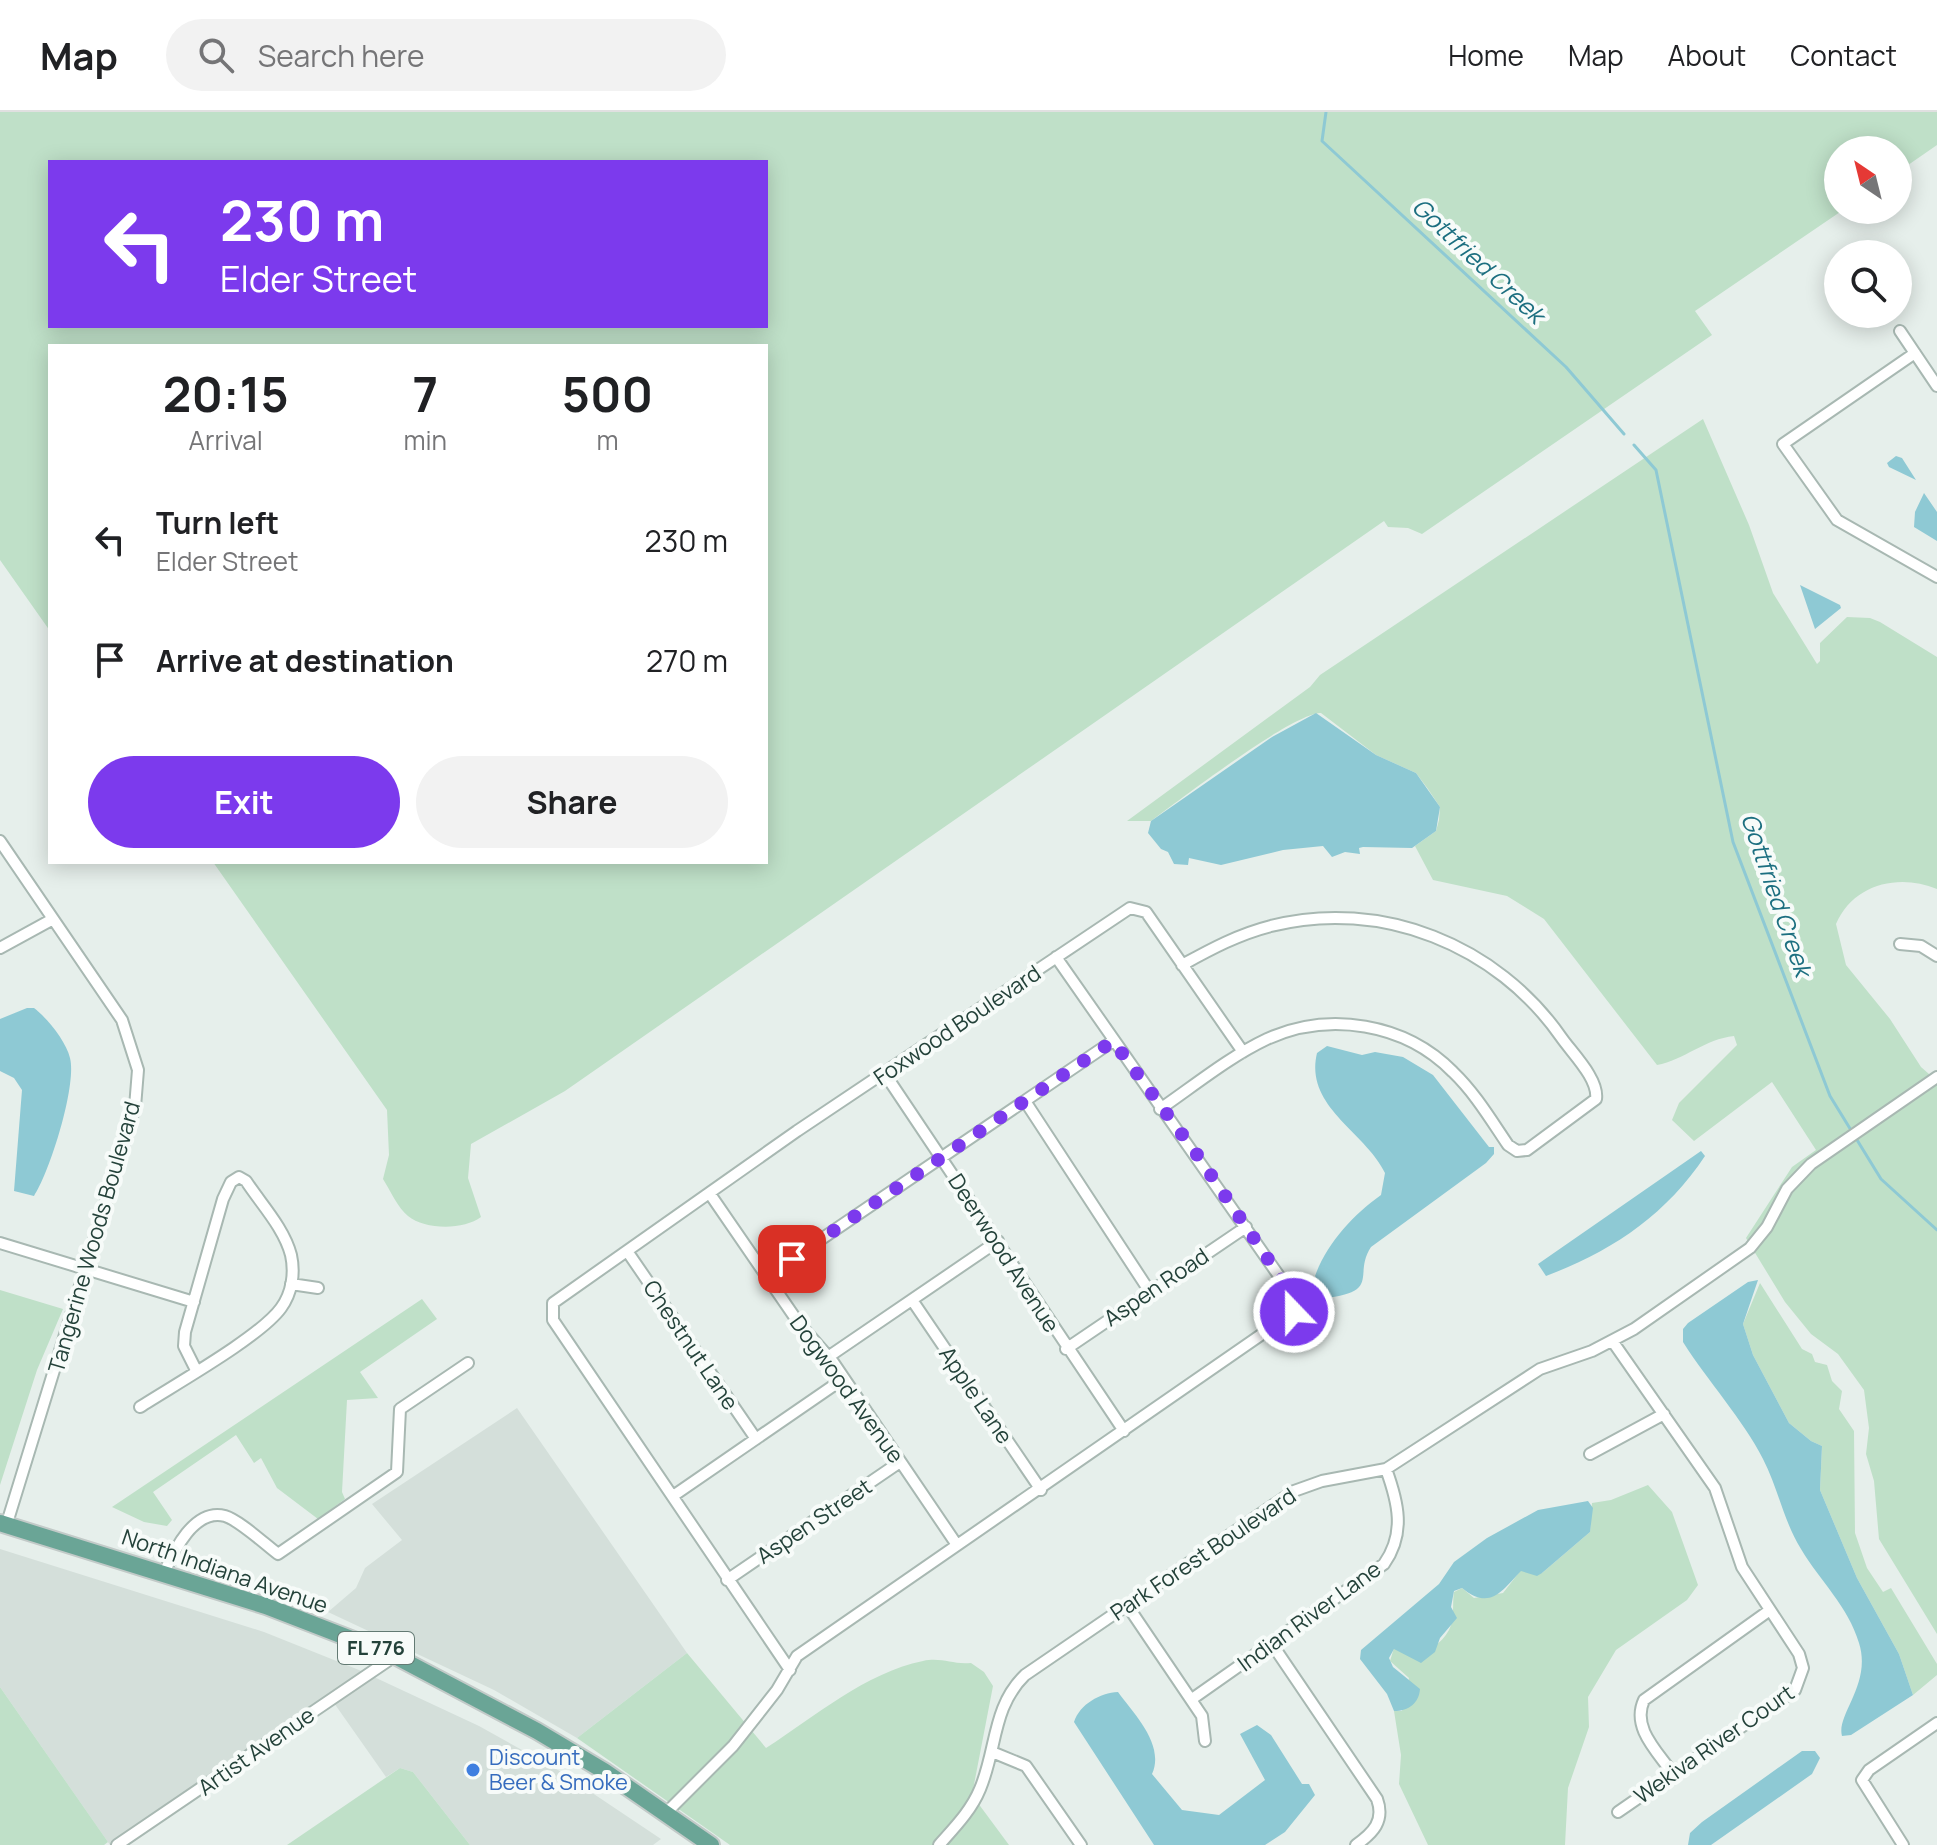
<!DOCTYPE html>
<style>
:root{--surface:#fff;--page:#f2f2f2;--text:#202124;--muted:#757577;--line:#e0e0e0;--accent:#7c3aed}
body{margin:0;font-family:Manrope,sans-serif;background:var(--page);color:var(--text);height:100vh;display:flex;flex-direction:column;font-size:30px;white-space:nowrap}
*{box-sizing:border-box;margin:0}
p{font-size:26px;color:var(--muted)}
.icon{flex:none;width:44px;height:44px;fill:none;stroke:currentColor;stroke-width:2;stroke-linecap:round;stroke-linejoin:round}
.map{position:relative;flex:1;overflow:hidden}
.sheet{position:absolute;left:48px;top:232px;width:720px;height:520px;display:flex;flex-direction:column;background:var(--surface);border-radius:0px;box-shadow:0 4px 20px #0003}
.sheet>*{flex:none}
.guide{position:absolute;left:48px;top:48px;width:720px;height:168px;border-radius:0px;box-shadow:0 4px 20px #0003;background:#7c3aed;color:#fff;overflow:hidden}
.needle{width:52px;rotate:325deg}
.tools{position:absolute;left:1824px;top:24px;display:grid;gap:16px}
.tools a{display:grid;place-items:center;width:88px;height:88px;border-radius:50%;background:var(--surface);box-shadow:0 4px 20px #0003;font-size:40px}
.pin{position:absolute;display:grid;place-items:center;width:68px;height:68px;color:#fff;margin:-34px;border-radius:16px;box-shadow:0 4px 12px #0006}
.me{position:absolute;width:88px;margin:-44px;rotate:338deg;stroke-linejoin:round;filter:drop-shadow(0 0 6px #0008)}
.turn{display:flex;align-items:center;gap:28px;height:168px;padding:0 40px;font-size:36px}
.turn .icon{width:104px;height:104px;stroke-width:2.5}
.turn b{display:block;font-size:56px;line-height:68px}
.eta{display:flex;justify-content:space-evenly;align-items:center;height:136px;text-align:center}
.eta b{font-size:48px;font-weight:700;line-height:56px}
.cta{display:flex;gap:16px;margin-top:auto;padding:16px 40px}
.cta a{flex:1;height:92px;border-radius:48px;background:var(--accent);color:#fff;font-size:32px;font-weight:700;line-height:92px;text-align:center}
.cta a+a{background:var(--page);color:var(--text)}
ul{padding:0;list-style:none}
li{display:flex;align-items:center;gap:24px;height:120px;padding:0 40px}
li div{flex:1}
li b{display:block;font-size:30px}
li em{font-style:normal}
header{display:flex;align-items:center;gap:48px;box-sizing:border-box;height:112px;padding:0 40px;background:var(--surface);border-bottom:2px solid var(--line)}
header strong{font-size:38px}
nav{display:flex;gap:44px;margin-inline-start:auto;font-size:28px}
.search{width:560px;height:72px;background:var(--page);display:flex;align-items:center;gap:20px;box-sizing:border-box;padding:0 28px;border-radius:44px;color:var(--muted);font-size:30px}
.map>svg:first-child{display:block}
.built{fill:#d4dfda}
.green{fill:#bfe0c8;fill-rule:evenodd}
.water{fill:#8ec9d4}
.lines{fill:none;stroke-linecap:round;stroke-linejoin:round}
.stream{stroke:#8ec9d4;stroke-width:3}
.minor-casing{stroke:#a8b8b2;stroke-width:14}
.primary-casing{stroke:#c2cac8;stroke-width:20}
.minor{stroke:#fff;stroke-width:10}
.primary{stroke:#6aa596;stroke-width:16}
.route{stroke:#7c3aed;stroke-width:14;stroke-dasharray:0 25.2}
.shop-dot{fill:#3f7fe0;stroke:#f7fbf9;stroke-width:3}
.labels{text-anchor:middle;stroke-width:8;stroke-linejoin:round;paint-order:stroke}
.shield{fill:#f7fbf9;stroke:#637a73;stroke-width:2}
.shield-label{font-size:20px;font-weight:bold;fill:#24423a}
.street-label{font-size:22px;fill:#24423a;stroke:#f7fbf9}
.shop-label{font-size:22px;fill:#366cbe;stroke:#f7fbf9;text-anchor:start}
.water-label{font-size:24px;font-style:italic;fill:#1c6f80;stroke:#f7fbf9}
</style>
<header>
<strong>Map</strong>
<div class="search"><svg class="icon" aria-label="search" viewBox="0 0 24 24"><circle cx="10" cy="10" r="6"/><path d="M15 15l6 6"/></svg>Search here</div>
<nav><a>Home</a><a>Map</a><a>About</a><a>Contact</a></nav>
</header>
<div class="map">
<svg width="1937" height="1733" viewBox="0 0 1937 1733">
<rect width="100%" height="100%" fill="#e6efeb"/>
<path class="built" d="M517 1296 687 1541 577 1626 494 1578 328 1500 356 1476 365 1456 402 1428 372 1392Z
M0 1437 264 1520 359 1558 479 1614 558 1658 661 1727 653 1733H470L413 1660 400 1656 386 1665 334 1591 128 1733H110L0 1575Z"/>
<path class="green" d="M0 0H1937V33L1898 60V38H1838V98H1843L1695 199 1712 223 1422 422 1408 416 1388 415 1384 409 565 979 471 1032 468 1066 481 1105C464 1118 425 1118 408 1104 398 1096 390 1078 383 1067L389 1043 387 998 213 750H766V234H50V519L0 448ZM766 50V214H50V50Z
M1703 307 1749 413 1773 481 1817 552 1820 549V531L1847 505 1870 506 1880 510 1937 545V777C1899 761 1853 772 1836 812L1846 853 1890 907 1921 955 1937 969V1522L1879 1427 1874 1369 1866 1342 1869 1316 1864 1278 1838 1242 1811 1222 1785 1190 1746 1126 1792 1055 1816 1038 1772 970 1694 1029 1672 1008 1679 991 1737 933 1734 924C1705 927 1684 948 1657 953L1544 807 1507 784 1433 768 1415 734 1436 719 1439 708 1440 695 1428 677 1416 661 1376 643 1321 601C1292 601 1180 688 1151 709H1127L1310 575 1320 563Z
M1760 1171 1802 1237 1812 1242 1815 1250 1827 1253 1832 1269 1842 1279 1839 1297 1854 1319 1855 1421 1867 1456 1883 1480 1891 1476 1937 1552V1563L1913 1583 1899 1542 1857 1466 1820 1378 1822 1334 1811 1329 1789 1311 1753 1243 1743 1212Z
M0 1178 63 1197 37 1258 0 1373Z
M422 1187 437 1207 360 1260 378 1286 347 1288 342 1380 345 1387 318 1407 277 1376 261 1346 254 1351 236 1323 153 1380 172 1408 167 1414 144 1410 112 1395Z
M1648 1373 1672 1400 1698 1473 1687 1488 1616 1538 1588 1585 1589 1615 1568 1676 1565 1733H1428L1399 1672 1401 1643 1394 1599H1402L1409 1566 1390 1549 1394 1536C1416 1546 1438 1538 1449 1518 1455 1507 1452 1492 1454 1480L1462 1476 1474 1486 1503 1481 1521 1458 1542 1461 1590 1420 1592 1391 1611 1388Z
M687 1541 766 1636C816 1604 865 1561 923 1549 942 1545 953 1553 971 1551L984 1560 993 1574 972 1683 1009 1733H730L577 1626Z
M0 1575 108 1730 104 1733H0Z
M400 1656 413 1660 470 1733H287Z"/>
<path class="water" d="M1896 344 1902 346 1916 368 1889 355 1887 351Z
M1924 381 1937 400V429L1914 415 1915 400Z
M1800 473 1840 493 1841 496 1815 517Z
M1316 601 1376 643 1416 661 1440 695 1436 719 1412 736 1363 735 1359 736 1360 742 1345 740 1332 745 1323 734 1283 738 1221 753 1189 746 1188 753 1174 752 1168 740 1161 737 1148 721 1151 709 1272 625Z
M27 896H34C47 906 66 929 70 946 77 973 50 1060 34 1084L14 1079 22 978 14 966 0 959V907Z
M1327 934 1362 943 1375 940 1403 945 1433 963 1489 1035H1494V1042L1486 1051 1371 1135C1353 1162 1381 1179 1327 1186L1315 1164C1327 1131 1353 1103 1381 1083L1385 1061C1366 1020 1304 995 1317 941Z
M1701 1039 1705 1044C1665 1104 1612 1139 1546 1164L1538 1152Z
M1758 1168 1743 1212 1753 1243 1789 1311 1811 1329 1822 1334 1820 1378 1857 1466 1899 1542 1913 1583 1851 1623 1842 1624C1836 1603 1872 1572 1859 1531 1848 1494 1820 1469 1801 1437 1784 1410 1778 1376 1763 1347 1744 1309 1707 1268 1683 1230V1217L1688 1211 1748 1170Z
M1588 1389 1593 1396 1590 1420 1542 1461 1537 1464 1521 1459C1502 1479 1490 1499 1462 1476L1454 1479 1451 1495 1457 1506 1440 1526 1435 1540 1421 1551 1394 1537 1389 1546 1393 1555 1420 1577C1419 1591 1409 1599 1394 1599L1387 1582 1360 1547 1361 1538 1439 1472 1454 1450 1487 1426 1538 1398Z
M1118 1580C1135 1603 1165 1633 1152 1662L1182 1698 1219 1703 1265 1668 1240 1622 1257 1613 1271 1623 1302 1672H1309L1315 1683 1285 1720 1265 1733H1154L1074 1610C1080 1592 1100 1581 1118 1580Z
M1802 1639H1815L1820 1646 1812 1662 1711 1733H1688L1690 1721 1702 1710Z"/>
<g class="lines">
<path class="stream" d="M1326 0 1322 29 1566 255 1624 322
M1634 333 1656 358 1733 730 1830 984 1881 1067 1937 1118"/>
<defs>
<path id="minor" d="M1900 219 1937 274
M1915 241 1783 332 1837 408 1937 465
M0 729 122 908 138 958 135 995 7 1411
M1900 832 1921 834 1937 844
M0 836 53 807
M885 962 1124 1319
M1025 989 1150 1180
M1160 997C1195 973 1229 945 1267 927 1329 899 1405 911 1453 960 1475 981 1491 1008 1508 1033L1517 1039 1527 1038 1596 987C1599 967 1572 941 1561 925 1497 833 1381 786 1271 814 1239 822 1211 837 1182 853
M710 1082 798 1210 833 1250 957 1433
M0 1131 194 1190
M627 1139 756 1327
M767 1164 1113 929
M291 1172 318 1176
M912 1188 1041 1378
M1613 1230 1715 1376 1742 1455 1799 1542 1803 1556 1795 1578 1618 1700
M1066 1237 1246 1115
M828 1245 998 1129
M140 1295C174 1273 260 1225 281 1196 292 1181 295 1161 291 1143 284 1116 261 1092 246 1069L239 1065 231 1070 223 1087 185 1220 184 1234 196 1258
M1590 1342 1664 1302
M673 1384 843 1267
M164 1461C174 1439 194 1396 225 1404 239 1408 266 1433 278 1442L397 1360 400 1297 468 1251
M727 1468 900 1350
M1127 1493 1202 1604 1205 1629
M1272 1532 1377 1687C1385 1709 1373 1721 1356 1733
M790 1558 553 1208V1191L797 1019 1130 796 1146 800 1243 940
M1192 1587 1384 1452C1406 1421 1398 1390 1386 1357
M992 1640 1026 1654 1081 1733
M1673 1662C1658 1640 1631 1616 1644 1588L1770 1498
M666 1701 733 1634 777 1578 797 1544 1294 1200 1293 1184 1056 845
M117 1733 395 1544
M939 1733C954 1716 971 1699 980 1677 997 1637 992 1595 1025 1563L1294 1379 1322 1369 1386 1357 1540 1257 1592 1239 1634 1217 1750 1136 1767 1115 1787 1077 1811 1052 1937 965
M1903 1733 1862 1668 1869 1658 1937 1611"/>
<path id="primary" d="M0 1411 266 1494 395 1544 537 1619 604 1659 711 1733"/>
</defs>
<use href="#minor" class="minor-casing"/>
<use href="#primary" class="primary-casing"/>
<use href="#minor" class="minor"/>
<use href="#primary" class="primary"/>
</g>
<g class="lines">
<path class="route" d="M792 1147 1113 929 1198 1044 1293 1184 1294 1200"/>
</g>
<circle class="shop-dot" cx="473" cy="1658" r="8"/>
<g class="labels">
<rect class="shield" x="338" y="1520" width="76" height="32" rx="6"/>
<g class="shield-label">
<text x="376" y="1543">FL 776</text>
</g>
<g class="street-label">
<text transform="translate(957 913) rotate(-34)" y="8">Foxwood Boulevard</text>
<text transform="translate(94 1125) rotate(-74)" y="8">Tangerine Woods Boulevard</text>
<text transform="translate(1004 1141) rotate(57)" y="8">Deerwood Avenue</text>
<text transform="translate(1156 1175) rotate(-34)" y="8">Aspen Road</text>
<text transform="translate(691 1233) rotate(56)" y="8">Chestnut Lane</text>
<text transform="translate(847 1277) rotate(54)" y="8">Dogwood Avenue</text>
<text transform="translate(976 1283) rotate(56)" y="8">Apple Lane</text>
<text transform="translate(814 1409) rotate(-34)" y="8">Aspen Street</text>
<text transform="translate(1203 1442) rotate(-34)" y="8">Park Forest Boulevard</text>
<text transform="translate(225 1459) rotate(19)" y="8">North Indiana Avenue</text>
<text transform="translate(1309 1504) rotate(-36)" y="8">Indian River Lane</text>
<text transform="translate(1714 1632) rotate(-35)" y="8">Wekiva River Court</text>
<text transform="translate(256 1639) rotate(-35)" y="8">Artist Avenue</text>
</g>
<g class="shop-label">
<text x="489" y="1653">Discount<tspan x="489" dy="25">Beer &amp; Smoke</tspan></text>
</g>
<g class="water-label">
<text transform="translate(1478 149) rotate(43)" y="8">Gottfried Creek</text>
<text transform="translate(1776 783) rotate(71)" y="8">Gottfried Creek</text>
</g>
</g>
</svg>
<div class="tools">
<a><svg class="needle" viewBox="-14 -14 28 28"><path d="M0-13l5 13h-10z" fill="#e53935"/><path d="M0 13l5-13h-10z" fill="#757577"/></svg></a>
<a><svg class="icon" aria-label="search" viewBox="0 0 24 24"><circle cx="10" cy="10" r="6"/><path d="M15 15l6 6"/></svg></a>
</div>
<div class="pin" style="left:792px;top:1147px;background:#d93025"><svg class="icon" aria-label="arrive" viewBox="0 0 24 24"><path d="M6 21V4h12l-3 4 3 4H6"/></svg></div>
<svg class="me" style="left:1294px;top:1200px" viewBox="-20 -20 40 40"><circle r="17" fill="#7c3aed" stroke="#fff" stroke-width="3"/><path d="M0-11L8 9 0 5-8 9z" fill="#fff"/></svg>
<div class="guide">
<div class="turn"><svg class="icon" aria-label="left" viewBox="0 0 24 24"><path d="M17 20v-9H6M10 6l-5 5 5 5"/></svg><div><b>230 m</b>Elder Street</div></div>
</div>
<section class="sheet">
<div class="eta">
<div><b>20:15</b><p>Arrival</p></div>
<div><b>7</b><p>min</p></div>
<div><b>500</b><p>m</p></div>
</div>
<ul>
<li><svg class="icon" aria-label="left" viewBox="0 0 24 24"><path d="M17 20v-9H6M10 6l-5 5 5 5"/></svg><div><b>Turn left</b><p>Elder Street</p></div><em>230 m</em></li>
<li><svg class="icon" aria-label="arrive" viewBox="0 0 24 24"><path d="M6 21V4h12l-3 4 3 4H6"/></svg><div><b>Arrive at destination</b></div><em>270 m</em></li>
</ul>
<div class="cta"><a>Exit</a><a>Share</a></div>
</section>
</div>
